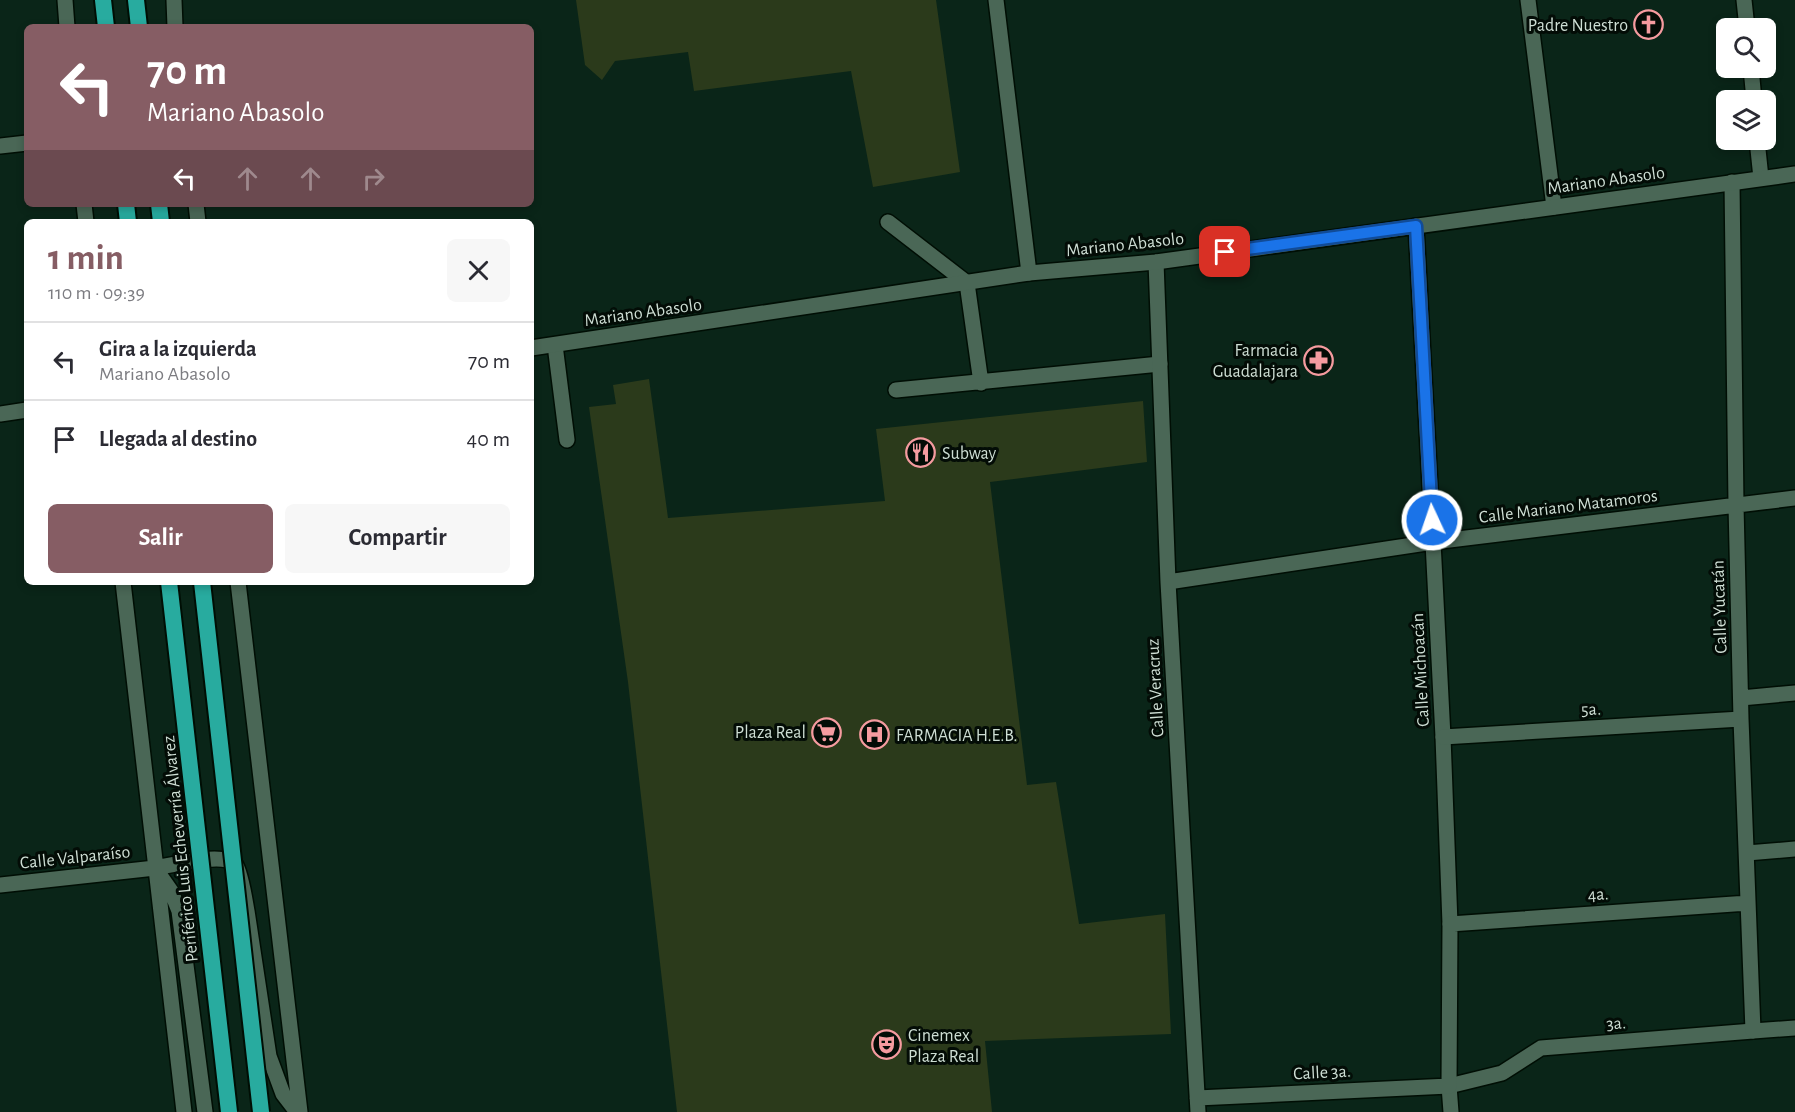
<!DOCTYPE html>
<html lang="es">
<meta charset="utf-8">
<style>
:root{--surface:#fff;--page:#f7f7f7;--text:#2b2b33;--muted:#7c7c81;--line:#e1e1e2;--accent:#865d64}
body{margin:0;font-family:"Alegreya Sans",sans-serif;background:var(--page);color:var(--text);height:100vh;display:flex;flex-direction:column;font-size:22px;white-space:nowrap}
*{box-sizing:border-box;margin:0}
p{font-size:20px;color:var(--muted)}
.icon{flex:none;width:33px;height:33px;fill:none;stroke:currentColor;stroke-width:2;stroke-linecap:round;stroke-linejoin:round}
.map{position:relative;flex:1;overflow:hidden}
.details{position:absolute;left:24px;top:219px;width:510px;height:366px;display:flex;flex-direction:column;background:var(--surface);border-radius:9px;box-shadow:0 3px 9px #0003}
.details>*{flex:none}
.guide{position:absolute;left:24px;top:24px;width:510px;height:183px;border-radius:9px;box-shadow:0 3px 9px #0003;background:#865d64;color:#fff;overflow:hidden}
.fabs{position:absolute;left:1716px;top:18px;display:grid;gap:12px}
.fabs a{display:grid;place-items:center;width:60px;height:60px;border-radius:9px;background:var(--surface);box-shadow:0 3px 9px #0003;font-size:30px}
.pin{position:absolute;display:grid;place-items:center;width:51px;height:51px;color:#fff;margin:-26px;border-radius:12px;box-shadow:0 3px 9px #0006}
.me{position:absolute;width:66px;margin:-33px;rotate:357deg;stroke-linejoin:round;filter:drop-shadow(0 0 4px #0008)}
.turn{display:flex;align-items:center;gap:21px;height:126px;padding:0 24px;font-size:27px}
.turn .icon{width:78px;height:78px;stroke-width:2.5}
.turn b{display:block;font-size:42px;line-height:51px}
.lanes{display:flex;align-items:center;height:57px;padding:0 24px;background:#0003;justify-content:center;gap:30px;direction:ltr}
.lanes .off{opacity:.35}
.round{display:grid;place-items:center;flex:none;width:63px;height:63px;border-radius:9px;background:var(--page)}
.head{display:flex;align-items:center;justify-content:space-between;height:102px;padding:0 24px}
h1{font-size:36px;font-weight:600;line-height:45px;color:var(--accent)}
.action{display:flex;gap:12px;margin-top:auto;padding:12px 24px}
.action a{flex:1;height:69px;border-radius:9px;background:var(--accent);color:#fff;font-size:24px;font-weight:600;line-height:69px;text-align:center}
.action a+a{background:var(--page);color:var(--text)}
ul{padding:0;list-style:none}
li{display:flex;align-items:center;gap:18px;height:78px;padding:0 24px;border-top:2px solid var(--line)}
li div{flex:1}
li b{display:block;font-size:22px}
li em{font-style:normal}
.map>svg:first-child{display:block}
.building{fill:#2b3a1b}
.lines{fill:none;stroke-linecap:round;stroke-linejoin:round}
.service-casing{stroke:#000e04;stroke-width:18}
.pedestrian-casing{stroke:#000e04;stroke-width:18}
.minor-casing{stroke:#000e04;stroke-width:18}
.tertiary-casing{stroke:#000e04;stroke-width:18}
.secondary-casing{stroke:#000e04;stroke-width:18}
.trunk-casing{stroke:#000e04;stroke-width:20}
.service{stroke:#4a6756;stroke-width:15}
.pedestrian{stroke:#4a6756;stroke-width:15}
.minor{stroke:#4a6756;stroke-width:15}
.tertiary{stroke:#4a6756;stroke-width:15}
.secondary{stroke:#4a6756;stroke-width:15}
.trunk{stroke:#28ab9f;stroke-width:16}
.trunk-bridge-casing{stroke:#000e04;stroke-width:20;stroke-linecap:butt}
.trunk-bridge{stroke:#28ab9f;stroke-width:16}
.route-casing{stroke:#114b97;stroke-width:15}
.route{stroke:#1a73e8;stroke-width:10}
.labels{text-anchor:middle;stroke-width:6;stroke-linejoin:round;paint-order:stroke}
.poi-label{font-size:18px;fill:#ceded4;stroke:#030c06;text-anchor:end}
.street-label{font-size:18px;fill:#ceded4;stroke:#030c06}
</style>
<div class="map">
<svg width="1795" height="1112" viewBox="0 0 1795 1112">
<rect width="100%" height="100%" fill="#0a2518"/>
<path class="building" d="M576 0H936L960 172 873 187 851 71 694 91 688 52 615 61 602 80 585 65Z
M649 379 668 518 885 501 876 429 1143 401 1147 462 990 482 1027 785 1056 782 1079 924 1165 914 1171 1034 985 1041 992 1112H677L628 682 589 407 616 404 613 385Z"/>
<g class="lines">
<defs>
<path id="service" d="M996 0 1029 273
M1744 0 1747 28
M1751 68 1754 100
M1757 140 1761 178
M888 222 967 283 981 383
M555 345 567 440
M896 390 1160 364"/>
<path id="pedestrian" d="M1433 542 1443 737 1450 924
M1451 1112 1449 1086 1502 1073 1541 1048 1753 1031"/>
<path id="minor" d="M1528 0 1554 207
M0 146 27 143
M1732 182 1736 505 1741 719 1753 1031 1795 1028
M1416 226 1433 542
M1156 262 1168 582 1198 1112
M1168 582 1433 542 1795 498
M1741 698 1795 693
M1443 737 1741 719
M1747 853 1795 849
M0 885 155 868
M1197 1098 1449 1086 1450 924 1748 903"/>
<path id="tertiary" d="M65 0 67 27
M174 0 175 27
M84 204 86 222
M196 204 198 222
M123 582 184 1112
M238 582 300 1112
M155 868C171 865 223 852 235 864 241 872 245 900 247 911L269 1056 283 1094 297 1112
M157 871 171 891 179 911 205 1112"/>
<path id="secondary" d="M531 348 1029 273 1156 262 1795 174
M0 414 27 410"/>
<path id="trunk" d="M103 0 106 27
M136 0 139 27
M126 204 128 222
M159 204 161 222"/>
</defs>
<use href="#service" class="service-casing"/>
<use href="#pedestrian" class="pedestrian-casing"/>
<use href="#minor" class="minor-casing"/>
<use href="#tertiary" class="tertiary-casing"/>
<use href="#secondary" class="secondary-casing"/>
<use href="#trunk" class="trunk-casing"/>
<use href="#service" class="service"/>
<use href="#pedestrian" class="pedestrian"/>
<use href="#minor" class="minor"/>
<use href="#tertiary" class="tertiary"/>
<use href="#secondary" class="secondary"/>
<use href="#trunk" class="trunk"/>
<defs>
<path id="trunk-bridge" d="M169 582 229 1112
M202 582 261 1112"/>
</defs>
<use href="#trunk-bridge" class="trunk-bridge-casing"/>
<use href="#trunk-bridge" class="trunk-bridge"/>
</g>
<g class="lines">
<defs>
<path id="route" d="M1225 252 1416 226 1432 520"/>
</defs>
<use href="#route" class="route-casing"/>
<use href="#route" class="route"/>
</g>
<defs>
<symbol id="church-ring" viewBox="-11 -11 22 22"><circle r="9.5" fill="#030c06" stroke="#f59b9f" stroke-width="1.5"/><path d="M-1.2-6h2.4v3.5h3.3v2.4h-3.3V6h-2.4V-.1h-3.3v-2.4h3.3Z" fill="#f59b9f"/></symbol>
<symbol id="pharmacy-ring" viewBox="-11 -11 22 22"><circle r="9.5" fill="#030c06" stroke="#f59b9f" stroke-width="1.5"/><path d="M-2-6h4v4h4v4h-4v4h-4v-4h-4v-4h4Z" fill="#f59b9f"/></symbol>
<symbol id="restaurant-ring" viewBox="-11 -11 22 22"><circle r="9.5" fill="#030c06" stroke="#f59b9f" stroke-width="1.5"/><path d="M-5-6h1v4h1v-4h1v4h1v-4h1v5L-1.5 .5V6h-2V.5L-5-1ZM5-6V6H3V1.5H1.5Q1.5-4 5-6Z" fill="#f59b9f"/></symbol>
<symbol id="supermarket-ring" viewBox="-11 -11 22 22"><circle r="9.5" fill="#030c06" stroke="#f59b9f" stroke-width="1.5"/><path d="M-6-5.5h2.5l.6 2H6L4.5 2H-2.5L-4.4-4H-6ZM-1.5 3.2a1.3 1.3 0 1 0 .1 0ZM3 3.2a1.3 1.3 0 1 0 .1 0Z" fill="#f59b9f"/></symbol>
<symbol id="hospital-ring" viewBox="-11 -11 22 22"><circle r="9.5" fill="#030c06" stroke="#f59b9f" stroke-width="1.5"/><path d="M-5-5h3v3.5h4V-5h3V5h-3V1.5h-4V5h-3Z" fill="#f59b9f"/></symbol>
<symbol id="theatre-ring" viewBox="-11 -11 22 22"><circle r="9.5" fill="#030c06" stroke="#f59b9f" stroke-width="1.5"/><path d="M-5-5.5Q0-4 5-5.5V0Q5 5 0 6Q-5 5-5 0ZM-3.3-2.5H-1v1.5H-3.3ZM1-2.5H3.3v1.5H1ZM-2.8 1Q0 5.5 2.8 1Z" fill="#f59b9f"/></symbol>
</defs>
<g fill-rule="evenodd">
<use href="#church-ring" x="1632" y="8" width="33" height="33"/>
<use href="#pharmacy-ring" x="1302" y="344" width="33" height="33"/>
<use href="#restaurant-ring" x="904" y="436" width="33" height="33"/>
<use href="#supermarket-ring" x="810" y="716" width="33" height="33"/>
<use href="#hospital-ring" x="858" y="718" width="33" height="33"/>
<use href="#theatre-ring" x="870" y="1028" width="33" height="33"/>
</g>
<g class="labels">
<g class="poi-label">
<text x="1628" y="31">Padre Nuestro</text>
<text x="1298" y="356">Farmacia<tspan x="1298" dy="21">Guadalajara</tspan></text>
<text x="942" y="459" text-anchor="start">Subway</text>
<text x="806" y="738">Plaza Real</text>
<text x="896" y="741" text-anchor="start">FARMACIA H.E.B.</text>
<text x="908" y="1041" text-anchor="start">Cinemex<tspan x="908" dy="21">Plaza Real</tspan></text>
</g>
<g class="street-label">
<text transform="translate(1606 180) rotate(-8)" y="6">Mariano Abasolo</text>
<text transform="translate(1125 244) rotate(-6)" y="6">Mariano Abasolo</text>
<text transform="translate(643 312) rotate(-8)" y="6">Mariano Abasolo</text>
<text transform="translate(1568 506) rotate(-7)" y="6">Calle Mariano Matamoros</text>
<text transform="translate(1719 607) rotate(-92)" y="6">Calle Yucatán</text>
<text transform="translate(1420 670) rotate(-93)" y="6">Calle Michoacán</text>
<text transform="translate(1155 688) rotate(-93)" y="6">Calle Veracruz</text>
<text transform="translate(1591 709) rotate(-3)" y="6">5a.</text>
<text transform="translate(180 849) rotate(-96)" y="6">Periférico Luis Echeverría Álvarez</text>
<text transform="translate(75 857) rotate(-6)" y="6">Calle Valparaíso</text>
<text transform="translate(1598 894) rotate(-4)" y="6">4a.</text>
<text transform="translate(1616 1023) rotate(-5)" y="6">3a.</text>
<text transform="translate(1322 1072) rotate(-3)" y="6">Calle 3a.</text>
</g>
</g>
</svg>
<div class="fabs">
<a><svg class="icon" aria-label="search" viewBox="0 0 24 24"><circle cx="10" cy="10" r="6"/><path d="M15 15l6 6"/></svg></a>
<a><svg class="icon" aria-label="layers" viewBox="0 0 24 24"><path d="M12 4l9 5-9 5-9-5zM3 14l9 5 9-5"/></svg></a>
</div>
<div class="pin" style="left:1225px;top:252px;background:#d93025"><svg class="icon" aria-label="arrive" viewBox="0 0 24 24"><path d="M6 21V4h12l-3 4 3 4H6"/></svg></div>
<svg class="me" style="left:1432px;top:520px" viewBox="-20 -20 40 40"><circle r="17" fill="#1a73e8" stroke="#fff" stroke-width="3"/><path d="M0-11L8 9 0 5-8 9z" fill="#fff"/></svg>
<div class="guide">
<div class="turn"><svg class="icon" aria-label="left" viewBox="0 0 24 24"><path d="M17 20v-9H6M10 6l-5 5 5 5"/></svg><div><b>70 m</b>Mariano Abasolo</div></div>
<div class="lanes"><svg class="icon" aria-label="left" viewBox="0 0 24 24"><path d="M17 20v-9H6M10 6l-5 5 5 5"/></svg><svg class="icon off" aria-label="ahead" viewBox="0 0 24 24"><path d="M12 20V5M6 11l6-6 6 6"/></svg><svg class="icon off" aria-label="ahead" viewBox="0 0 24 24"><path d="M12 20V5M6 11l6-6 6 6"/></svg><svg class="icon off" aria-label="right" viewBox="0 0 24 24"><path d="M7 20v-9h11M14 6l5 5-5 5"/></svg></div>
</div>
<section class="details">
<div class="head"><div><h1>1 min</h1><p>110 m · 09:39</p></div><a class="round"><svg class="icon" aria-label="close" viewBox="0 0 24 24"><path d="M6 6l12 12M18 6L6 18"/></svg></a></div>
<ul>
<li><svg class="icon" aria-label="left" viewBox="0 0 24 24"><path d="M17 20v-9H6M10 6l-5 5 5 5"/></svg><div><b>Gira a la izquierda</b><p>Mariano Abasolo</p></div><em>70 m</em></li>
<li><svg class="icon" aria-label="arrive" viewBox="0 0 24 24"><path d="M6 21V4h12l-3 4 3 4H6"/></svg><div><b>Llegada al destino</b></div><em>40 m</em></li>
</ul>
<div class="action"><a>Salir</a><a>Compartir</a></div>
</section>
</div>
